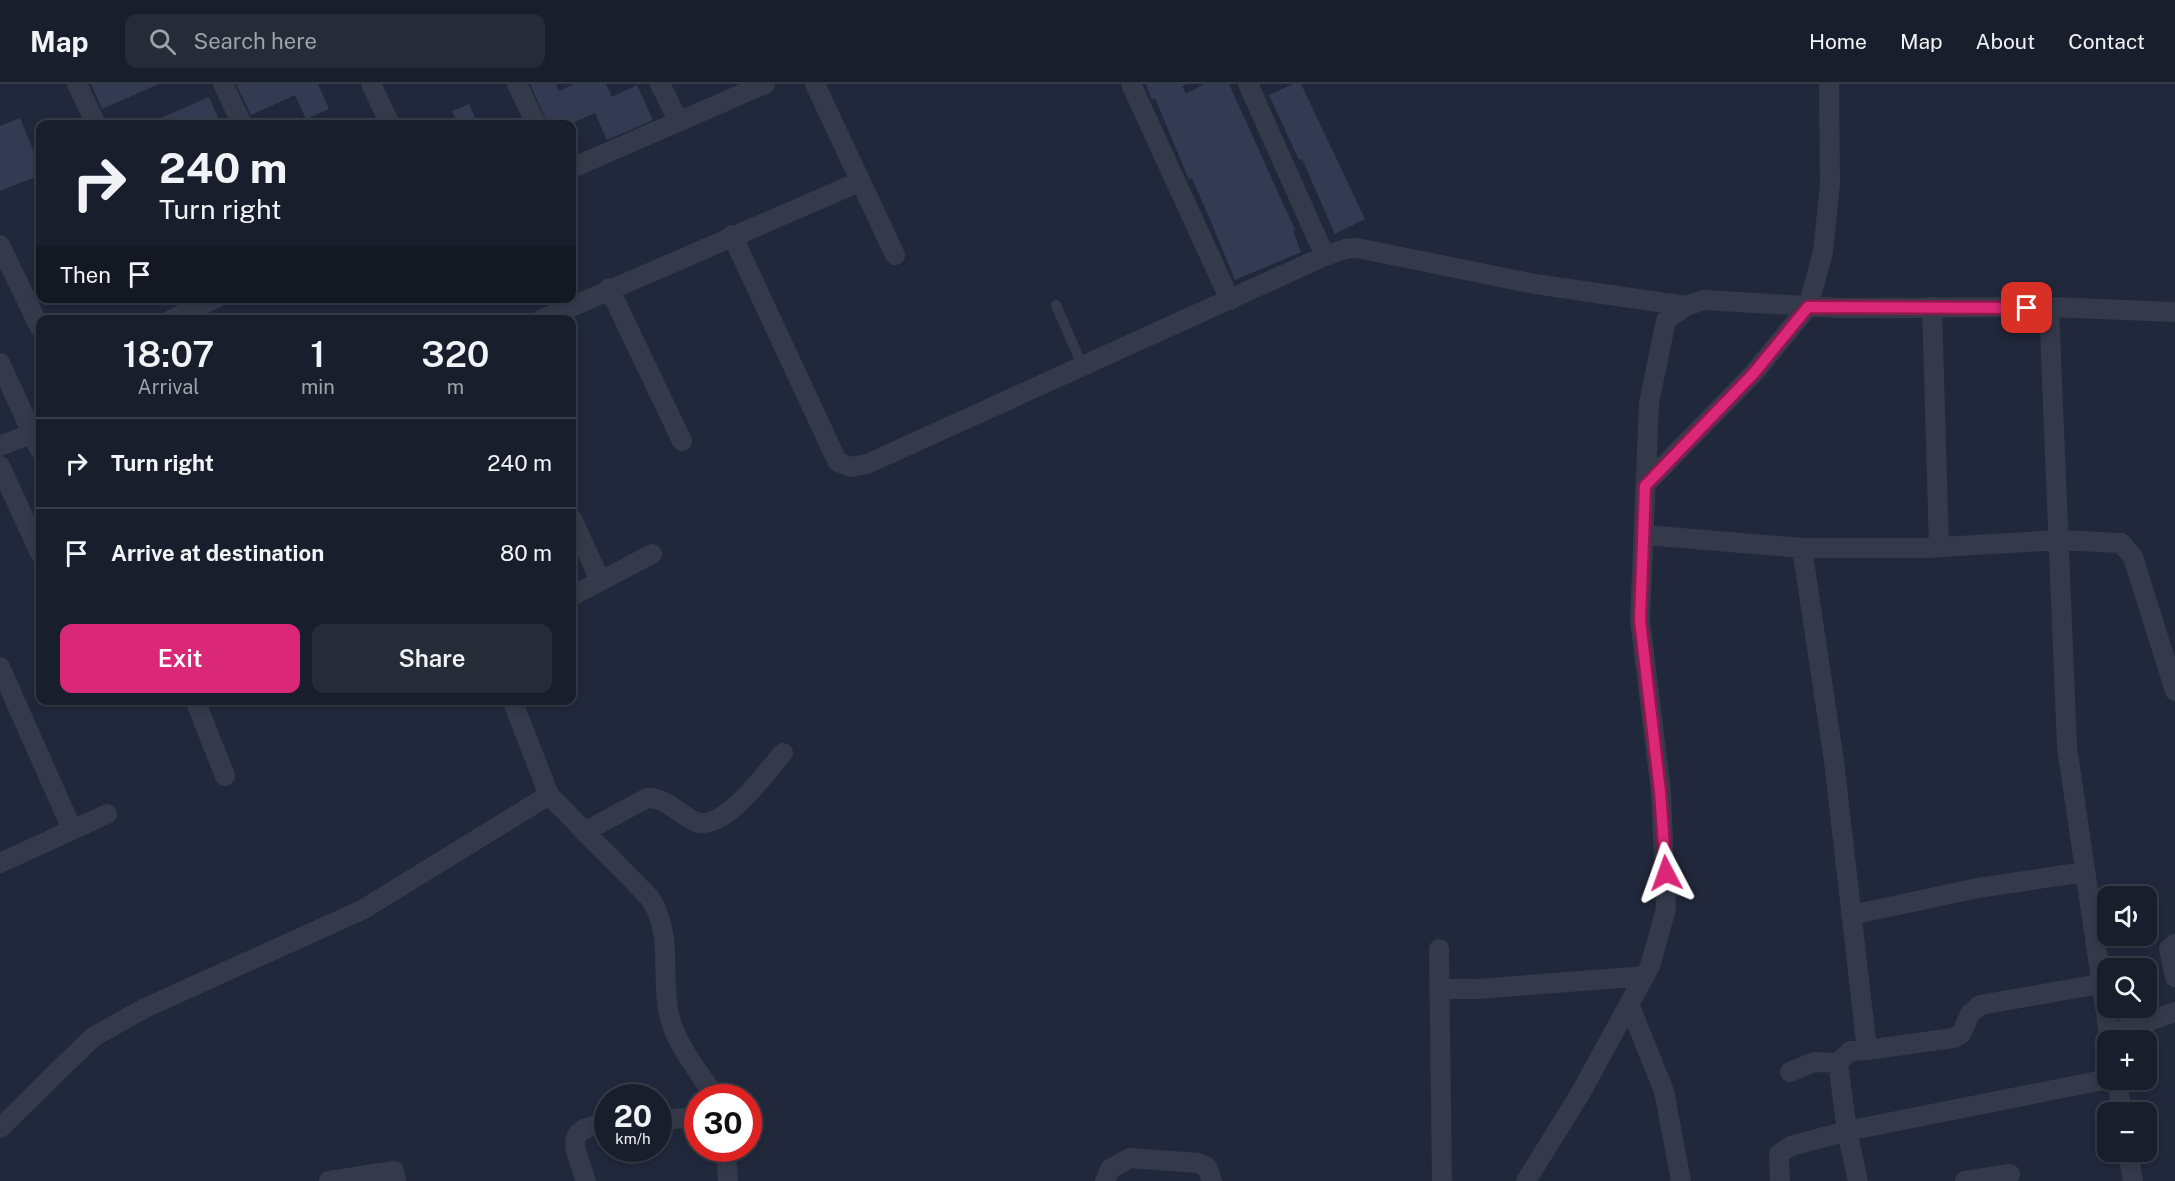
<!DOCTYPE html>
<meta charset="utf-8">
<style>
:root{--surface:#191e2c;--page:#262b38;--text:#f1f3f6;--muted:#9fa2a9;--line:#373c48;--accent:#db2777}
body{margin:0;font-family:"Public Sans",sans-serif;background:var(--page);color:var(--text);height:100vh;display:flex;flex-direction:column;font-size:22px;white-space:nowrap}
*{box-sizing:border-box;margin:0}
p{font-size:20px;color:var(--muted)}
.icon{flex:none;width:33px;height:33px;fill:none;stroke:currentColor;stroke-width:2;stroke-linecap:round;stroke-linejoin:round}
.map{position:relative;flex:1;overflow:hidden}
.side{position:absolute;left:36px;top:231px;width:540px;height:390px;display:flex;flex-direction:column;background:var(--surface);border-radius:12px;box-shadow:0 3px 9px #0003,0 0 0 2px var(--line)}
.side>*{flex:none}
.top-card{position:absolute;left:36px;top:36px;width:540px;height:183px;border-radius:12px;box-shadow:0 3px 9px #0003,0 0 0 2px var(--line);background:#191e2c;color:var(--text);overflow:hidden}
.tools{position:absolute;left:2097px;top:802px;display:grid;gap:12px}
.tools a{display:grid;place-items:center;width:60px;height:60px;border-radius:12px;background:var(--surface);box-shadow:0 3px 9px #0003,0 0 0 2px var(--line);font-size:30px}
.speed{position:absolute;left:594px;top:1000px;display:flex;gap:12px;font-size:30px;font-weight:700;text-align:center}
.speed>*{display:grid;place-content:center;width:78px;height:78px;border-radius:50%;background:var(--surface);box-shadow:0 3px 9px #0003,0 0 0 2px var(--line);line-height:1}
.speed small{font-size:15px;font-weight:400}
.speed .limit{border:9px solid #d22;background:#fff;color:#111}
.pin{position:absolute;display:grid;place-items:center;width:51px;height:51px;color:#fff;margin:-26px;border-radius:12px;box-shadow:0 3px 9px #0006}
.me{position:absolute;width:66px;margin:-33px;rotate:356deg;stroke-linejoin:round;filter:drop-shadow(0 0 4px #0008)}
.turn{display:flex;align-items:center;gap:21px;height:126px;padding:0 24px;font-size:27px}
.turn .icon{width:78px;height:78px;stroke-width:2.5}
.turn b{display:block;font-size:42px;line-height:51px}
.then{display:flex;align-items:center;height:57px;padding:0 24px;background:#0003;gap:12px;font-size:22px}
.eta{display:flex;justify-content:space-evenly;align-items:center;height:102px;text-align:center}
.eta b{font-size:36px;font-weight:600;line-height:42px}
.action{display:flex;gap:12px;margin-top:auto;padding:12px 24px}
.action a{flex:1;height:69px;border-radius:12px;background:var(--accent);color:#fff;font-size:24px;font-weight:600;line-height:69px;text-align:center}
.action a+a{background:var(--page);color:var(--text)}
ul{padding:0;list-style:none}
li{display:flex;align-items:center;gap:18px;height:90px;padding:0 24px;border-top:2px solid var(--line)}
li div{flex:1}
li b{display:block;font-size:22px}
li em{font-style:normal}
header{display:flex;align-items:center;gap:36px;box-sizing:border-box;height:84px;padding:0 30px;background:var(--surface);border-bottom:2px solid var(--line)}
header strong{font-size:28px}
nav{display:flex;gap:33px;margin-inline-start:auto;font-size:21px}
.search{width:420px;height:54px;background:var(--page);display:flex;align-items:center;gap:15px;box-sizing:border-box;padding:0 21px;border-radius:12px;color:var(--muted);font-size:22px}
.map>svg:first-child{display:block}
.building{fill:#333b52}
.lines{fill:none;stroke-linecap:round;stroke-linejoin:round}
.service{stroke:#353a4b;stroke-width:10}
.minor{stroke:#353a4b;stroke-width:20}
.route-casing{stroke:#8e194d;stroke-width:15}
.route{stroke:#db2777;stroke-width:10}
</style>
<header>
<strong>Map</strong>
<div class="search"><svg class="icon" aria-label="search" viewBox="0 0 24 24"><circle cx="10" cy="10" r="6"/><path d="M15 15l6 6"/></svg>Search here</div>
<nav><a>Home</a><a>Map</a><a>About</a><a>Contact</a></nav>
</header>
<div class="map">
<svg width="2175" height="1097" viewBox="0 0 2175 1097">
<rect width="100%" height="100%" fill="#21283b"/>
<path class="building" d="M91 0H159L102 25Z
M236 0H318L329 25 306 35 295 11 251 31Z
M530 0H556L559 7 574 0H606L612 13 637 1 653 36 607 56 595 29 570 40H548Z
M1146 0H1187L1182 2 1186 10 1204 0H1229L1295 146 1293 147 1301 168 1235 196 1209 133 1192 94 1189 96 1155 14 1152 16Z
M1293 0H1301L1365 135 1335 150 1302 75 1299 76 1269 11Z
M209 13 221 40H147Z
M469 20 478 40H458L452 27Z
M20 34 40 83V91L0 107V42Z"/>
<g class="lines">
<path class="service" d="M1056 221 1082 281"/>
<path class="minor" d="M77 0 96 40
M223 0 242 40
M371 0 390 40
M517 0 536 40
M660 0 679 38
M815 0 895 171
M1131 0 1230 216
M1248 0 1325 172
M572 84 765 0
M732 151 832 366 838 378 851 383 867 380 1325 172 1345 165 1357 164 1535 200 1686 222
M0 161 40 244
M609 204 682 357
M1932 223 1939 463
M2049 223 2067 663 2110 957
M171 236 216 214
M541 236 859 98
M0 279 40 366
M0 362 40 346
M0 382 40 469
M1645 401 1754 289 1808 223 1823 168 1830 100 1829 0
M572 435 600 496
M1645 451 1802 464H1926L2059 456 2121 459 2133 473 2175 607
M1802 464 1834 677 1867 966 1850 967 1838 979 1847 1047 1858 1097
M572 512 652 470
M0 583 72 745
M195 616 225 692
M512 616 549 711 650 814C674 852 660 888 669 930 675 960 700 989 716 1014
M584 748 647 714C661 713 672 723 684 731 687 733 692 736 696 738 724 748 766 688 783 669
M0 779 107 730
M1851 831 1978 804 2084 788
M2175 860 2169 865 2175 893
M1439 865 1442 1097
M1439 905H1477L1645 892
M1629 920 1664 1007 1681 1097
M2109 951 2175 928
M1867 966 1953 954 1961 950 1970 930 1980 921 2100 900
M1790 988 1814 978 1838 979
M2117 996 2122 1029
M658 1036 698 1033
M0 1044 93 953 145 924 362 826 549 711
M726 1065 728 1097
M2128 1068 2133 1097
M329 1097 394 1087 396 1097
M586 1097C575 1063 561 1044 608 1040
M1105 1097 1110 1085 1130 1074 1198 1079 1207 1083 1212 1097
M1526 1097 1580 1010 1650 882 1666 825 1661 708 1640 536 1649 319 1666 236 1686 222 1704 216 1840 224 2049 223 2175 228
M1780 1097 1779 1070 1791 1062 1847 1047 2108 995
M1965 1097 2010 1090"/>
</g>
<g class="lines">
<defs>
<path id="route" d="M1666 789 1660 708 1640 536 1645 402 1754 289 1808 223 2027 224"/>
</defs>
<use href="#route" class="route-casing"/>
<use href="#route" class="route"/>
</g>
</svg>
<div class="tools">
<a><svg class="icon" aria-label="sound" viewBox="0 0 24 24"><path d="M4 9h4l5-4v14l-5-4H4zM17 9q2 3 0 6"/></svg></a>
<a><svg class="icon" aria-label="search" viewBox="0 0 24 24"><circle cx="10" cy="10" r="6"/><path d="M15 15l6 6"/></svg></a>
<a>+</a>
<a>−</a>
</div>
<div class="speed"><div>20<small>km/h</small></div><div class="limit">30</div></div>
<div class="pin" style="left:2027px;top:224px;background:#d93025"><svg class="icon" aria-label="arrive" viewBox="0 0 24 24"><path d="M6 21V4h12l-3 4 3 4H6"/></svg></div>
<svg class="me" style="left:1666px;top:789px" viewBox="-20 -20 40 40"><path d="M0-17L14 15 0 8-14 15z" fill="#db2777" stroke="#fff" stroke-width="4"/></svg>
<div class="top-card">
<div class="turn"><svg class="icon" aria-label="right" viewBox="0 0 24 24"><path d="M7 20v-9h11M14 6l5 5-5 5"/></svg><div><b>240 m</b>Turn right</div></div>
<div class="then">Then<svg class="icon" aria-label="arrive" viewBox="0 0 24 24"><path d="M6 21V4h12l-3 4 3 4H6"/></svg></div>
</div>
<section class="side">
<div class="eta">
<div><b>18:07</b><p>Arrival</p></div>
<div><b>1</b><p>min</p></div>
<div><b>320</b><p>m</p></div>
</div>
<ul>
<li><svg class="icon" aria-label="right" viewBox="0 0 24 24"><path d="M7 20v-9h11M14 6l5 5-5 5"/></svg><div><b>Turn right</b></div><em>240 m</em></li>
<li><svg class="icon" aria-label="arrive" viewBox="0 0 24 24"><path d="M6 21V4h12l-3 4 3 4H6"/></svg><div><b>Arrive at destination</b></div><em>80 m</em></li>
</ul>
<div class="action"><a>Exit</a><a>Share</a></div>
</section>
</div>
